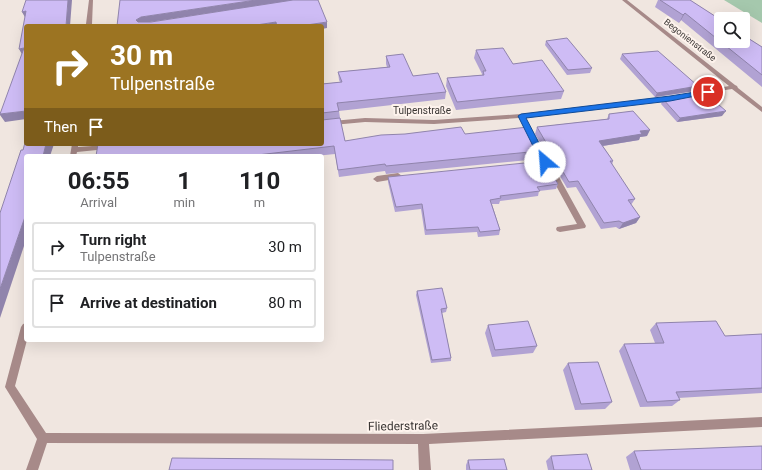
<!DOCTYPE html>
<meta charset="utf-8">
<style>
:root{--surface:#fff;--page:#f6f6f6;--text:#202124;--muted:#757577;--line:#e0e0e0}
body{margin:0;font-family:Roboto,sans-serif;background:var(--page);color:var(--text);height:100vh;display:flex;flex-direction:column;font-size:15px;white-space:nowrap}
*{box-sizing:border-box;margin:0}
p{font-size:13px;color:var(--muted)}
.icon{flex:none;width:22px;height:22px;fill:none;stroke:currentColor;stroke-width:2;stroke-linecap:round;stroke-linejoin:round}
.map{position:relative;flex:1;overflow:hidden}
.sheet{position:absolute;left:24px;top:154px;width:300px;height:188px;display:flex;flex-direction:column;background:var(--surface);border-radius:4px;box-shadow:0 4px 16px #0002}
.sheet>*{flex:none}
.hud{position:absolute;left:24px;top:24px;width:300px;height:122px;border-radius:4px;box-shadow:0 4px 16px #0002;background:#9c7422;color:#fff;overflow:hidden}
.fabs{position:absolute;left:714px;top:12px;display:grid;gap:8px}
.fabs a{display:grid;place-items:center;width:36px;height:36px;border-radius:4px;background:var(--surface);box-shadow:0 4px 16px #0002;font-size:20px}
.pin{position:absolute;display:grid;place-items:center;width:34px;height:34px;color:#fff;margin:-17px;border:2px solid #fff;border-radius:50%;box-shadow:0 1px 4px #0007}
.me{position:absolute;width:44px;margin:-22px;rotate:333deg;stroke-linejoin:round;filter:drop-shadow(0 0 3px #0008)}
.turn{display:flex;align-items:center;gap:14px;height:84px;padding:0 20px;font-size:18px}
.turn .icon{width:52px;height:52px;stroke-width:2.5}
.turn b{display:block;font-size:28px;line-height:34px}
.then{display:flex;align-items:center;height:38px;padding:0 20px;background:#0003;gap:8px;font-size:15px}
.eta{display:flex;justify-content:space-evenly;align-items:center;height:68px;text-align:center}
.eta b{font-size:24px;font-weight:700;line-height:28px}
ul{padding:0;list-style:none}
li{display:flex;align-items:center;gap:12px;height:50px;margin:0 8px 6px;padding:0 12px;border:2px solid var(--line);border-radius:4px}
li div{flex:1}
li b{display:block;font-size:15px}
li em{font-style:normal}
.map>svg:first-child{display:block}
.green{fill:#a5c8ad}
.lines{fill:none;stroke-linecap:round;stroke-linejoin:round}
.service{fill:#a78a89;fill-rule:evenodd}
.minor{fill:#a78a89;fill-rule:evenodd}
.wall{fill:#b1a2d3}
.shaded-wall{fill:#9084ac}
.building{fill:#cebcf5;stroke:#9084ac}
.route{fill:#1a73e8;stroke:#114b97}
.labels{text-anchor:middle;stroke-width:4;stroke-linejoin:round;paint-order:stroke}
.far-street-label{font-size:9px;fill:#3a3634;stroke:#fef3ed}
.street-label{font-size:10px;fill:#3a3634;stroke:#fef3ed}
.near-street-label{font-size:12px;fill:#3a3634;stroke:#fef3ed}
</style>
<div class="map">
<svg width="762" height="470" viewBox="0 0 762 470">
<rect width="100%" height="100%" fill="#f0e6e0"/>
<path class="green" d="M724 0H762V23Z"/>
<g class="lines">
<path class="service" d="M543 160H547L554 168 586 226 585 228 560 232 557 231 556 229 557 227 577 224 548 171 541 162Z"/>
<path class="minor" d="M89 0H93L92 24 94 26H88L86 24Z
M622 0H627L735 85 737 86 738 88 762 107V112L732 89 693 95V93L729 86Z
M674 96 676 97V99L525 118 549 162 547 164 535 165 533 163 535 161 541 160 519 118 434 124 365 122 322 126V122L365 118 434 120 521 114Z
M72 144H78V147L107 145 110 147 107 149 77 152 76 156H70Z
M398 173 402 176 401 178 377 182 373 179 377 176Z
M26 323V340H27L15 386 46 433 423 434 762 417V427L429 444 431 470H419L418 444 47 443 38 470H26L37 439 5 387 21 327 23 324Z"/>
</g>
<path class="wall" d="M658 0H690L762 47V87L681 20 679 23 655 7Z
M546 41 592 68 590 73 567 75 545 45Z
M476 50 513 64 564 91 561 99 456 110 446 86 447 78 482 75V74L474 58Z
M622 54 695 91 655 97 620 59Z
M386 56 413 76 446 92 445 99 339 111 340 118 345 141 465 134 540 151 538 159 386 174 385 171 339 177 335 154 315 156H96L322 144V84L340 82 339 80 338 72 387 67 386 64Z
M663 99 722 116 677 122 661 104Z
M609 114 647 136 640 137 639 140 603 146 613 161 612 165 635 199 631 205 640 217 636 223 619 229 616 227 601 229 576 187 567 188 535 134 537 127 607 119Z
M388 177 558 184 556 189 539 191 538 196 500 201 499 204H492L500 230 499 235 478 237 477 232 425 235 421 209 395 212 388 182Z
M417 291 447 308 446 312 442 313 451 358V361L431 363 416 295Z
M656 323 725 336 762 334V393L678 398 680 400 672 406 640 407 619 351 624 344 655 343 650 330Z
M488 325 537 346 533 353 492 357 485 333Z
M568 363 612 402 605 409 575 410 563 370Z
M634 451 762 470H630L626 457Z
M551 456 592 470H548L546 461Z
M468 460 507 470H466V465Z"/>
<path class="shaded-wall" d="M68 0H72L70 26H66Z
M256 0H296L143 23 139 26 136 20 141 17Z
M26 11V19L22 12Z
M685 13 681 20 679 23 683 15Z
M276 22 277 26H250Z
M327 22V28L322 29V26H300Z
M24 48 23 56 19 49Z
M698 86 695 91 655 97 657 93Z
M26 111V119L5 122 0 115V114Z
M726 111 722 116 677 122 680 118Z
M650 130 647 136 640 137 639 140 596 147 599 141 640 131Z
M46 144H54L50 156H43Z
M26 214V240L0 318V289Z
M640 217 636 223 619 229 623 223Z"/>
<path class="building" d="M26 0H68L66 26H26V111L0 114 24 48 19 49 26 11 22 12Z
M120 0H256L141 17 136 20 138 22H151L293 0H318L327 22 300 26H277L276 22 250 26H117Z
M660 0H690L721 20V41H743V35L762 47V75L685 13 683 15Z
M567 38 592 68 568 70 546 41Z
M503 48 513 64 542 60 564 91 457 102 447 78 484 75 483 71H486L476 50Z
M658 51 698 86 657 93 622 54Z
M403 54 413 76 438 73 446 92 337 103 339 111 322 113V84L342 82 338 72 390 67 386 56Z
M704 92 726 111 680 118 663 99Z
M633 111 650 130 640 131 642 134 599 141 613 161H610L635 199 628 200 640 217 623 223 619 221 604 223 578 181 569 182 537 127 609 119V114Z
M340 118 345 141 381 135 405 134 461 127 465 134 528 127 540 151 386 166 385 164 338 170 334 146 249 156H96L98 144H322V120Z
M26 139V144H46L43 156H26V214L0 289V213L21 150H23Z
M544 161 558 184 537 187 540 191 500 196 501 198 490 200 500 230 480 232 478 227 426 230 422 204 396 207 388 177Z
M442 288 447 308 441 309 451 358 432 360 417 291Z
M528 321 537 346 495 350 488 325Z
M716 321 725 336 762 334V388L676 392 680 400 647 402 624 344 664 343 656 323Z
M598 362 612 402 581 404 568 363Z
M762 446V470H641L634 451Z
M587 454 592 470H554L551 456Z
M172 458 393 460V470H169Z
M504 459 507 470H470L468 460Z"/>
<path class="route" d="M708 90H711V93L670 101 526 118 549 162 545 165 541 162 518 116 521 114 670 96Z"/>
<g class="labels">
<g class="far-street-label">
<text transform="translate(690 40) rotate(38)" y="3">Begonienstraße</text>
</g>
<g class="street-label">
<text x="422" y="114">Tulpenstraße</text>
</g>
<g class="near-street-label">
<text transform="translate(403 426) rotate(-1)" y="4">Fliederstraße</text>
</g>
</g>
</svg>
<div class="fabs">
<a><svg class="icon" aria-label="search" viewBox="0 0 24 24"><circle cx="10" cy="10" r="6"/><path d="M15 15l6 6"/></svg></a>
</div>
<div class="pin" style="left:708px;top:92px;background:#d93025"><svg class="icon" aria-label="arrive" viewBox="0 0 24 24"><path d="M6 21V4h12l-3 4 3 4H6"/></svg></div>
<svg class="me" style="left:545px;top:162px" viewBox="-20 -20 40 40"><circle r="19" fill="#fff"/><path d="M0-13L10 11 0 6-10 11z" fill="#1a73e8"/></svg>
<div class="hud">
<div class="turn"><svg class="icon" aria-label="right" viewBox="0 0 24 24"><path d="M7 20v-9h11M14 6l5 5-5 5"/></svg><div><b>30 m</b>Tulpenstraße</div></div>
<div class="then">Then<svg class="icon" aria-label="arrive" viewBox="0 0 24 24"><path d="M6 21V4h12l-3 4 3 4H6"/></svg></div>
</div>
<section class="sheet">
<div class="eta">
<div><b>06:55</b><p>Arrival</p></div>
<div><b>1</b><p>min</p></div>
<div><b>110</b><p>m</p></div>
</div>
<ul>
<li><svg class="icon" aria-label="right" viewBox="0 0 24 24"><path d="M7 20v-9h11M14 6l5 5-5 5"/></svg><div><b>Turn right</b><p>Tulpenstraße</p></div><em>30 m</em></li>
<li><svg class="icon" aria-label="arrive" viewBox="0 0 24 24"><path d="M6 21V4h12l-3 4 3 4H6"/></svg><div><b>Arrive at destination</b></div><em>80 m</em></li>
</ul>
</section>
</div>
